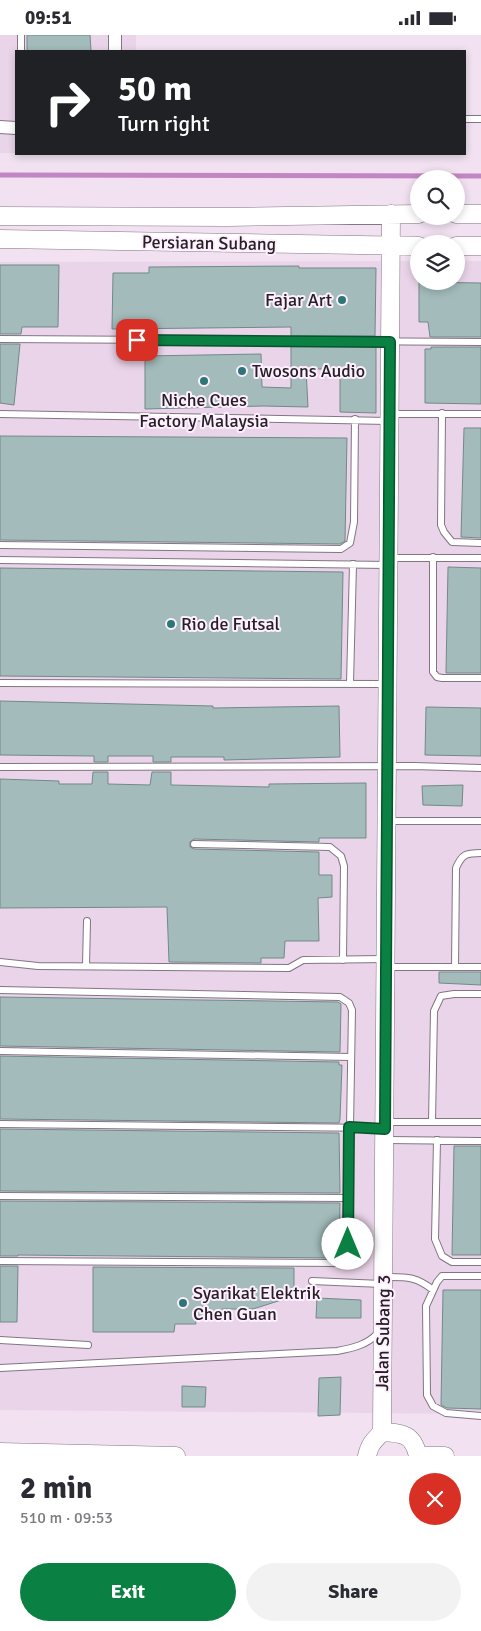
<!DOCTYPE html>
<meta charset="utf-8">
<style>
:root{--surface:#fff;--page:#f2f2f3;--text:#2b2b33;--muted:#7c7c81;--accent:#0b8043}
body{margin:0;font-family:Signika,sans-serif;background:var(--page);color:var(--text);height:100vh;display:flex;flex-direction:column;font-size:19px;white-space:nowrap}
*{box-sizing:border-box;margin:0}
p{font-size:16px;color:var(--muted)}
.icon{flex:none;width:28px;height:28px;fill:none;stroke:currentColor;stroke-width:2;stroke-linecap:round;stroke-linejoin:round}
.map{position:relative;height:1421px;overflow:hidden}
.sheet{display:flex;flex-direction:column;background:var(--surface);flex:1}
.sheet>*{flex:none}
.hud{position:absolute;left:15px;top:15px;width:451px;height:105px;border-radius:0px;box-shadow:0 2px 8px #0003;background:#202124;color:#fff;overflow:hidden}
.fabs{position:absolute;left:410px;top:135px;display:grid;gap:10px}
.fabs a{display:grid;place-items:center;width:55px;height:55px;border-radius:50%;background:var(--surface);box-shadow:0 2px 8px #0003;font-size:25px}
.pin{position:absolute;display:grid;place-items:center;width:42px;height:42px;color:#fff;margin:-21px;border-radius:10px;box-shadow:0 2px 8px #0006}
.me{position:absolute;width:55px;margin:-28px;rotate:0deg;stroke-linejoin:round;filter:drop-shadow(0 0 4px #0008)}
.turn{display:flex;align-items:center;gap:18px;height:105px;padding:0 20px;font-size:22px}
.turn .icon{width:65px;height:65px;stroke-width:2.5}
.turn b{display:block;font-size:35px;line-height:42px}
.round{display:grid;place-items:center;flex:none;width:52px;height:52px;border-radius:26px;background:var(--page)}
.overview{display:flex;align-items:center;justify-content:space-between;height:85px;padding:0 20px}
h1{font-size:30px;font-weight:700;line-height:38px}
.action{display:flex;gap:10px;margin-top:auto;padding:10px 20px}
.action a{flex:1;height:58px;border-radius:30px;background:var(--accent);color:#fff;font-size:20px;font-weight:700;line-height:58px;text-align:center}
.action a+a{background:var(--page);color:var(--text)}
.status{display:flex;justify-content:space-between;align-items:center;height:35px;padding:0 25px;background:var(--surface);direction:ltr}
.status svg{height:14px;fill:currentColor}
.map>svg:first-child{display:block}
.built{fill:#ead4e9}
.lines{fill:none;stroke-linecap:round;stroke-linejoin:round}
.stream{stroke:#c286c3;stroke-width:5}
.building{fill:#a3bbbb;stroke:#728989}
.lane-casing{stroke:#837583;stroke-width:8}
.street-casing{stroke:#837583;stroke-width:14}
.secondary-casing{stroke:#837583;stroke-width:19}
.lane{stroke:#fff;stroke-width:6}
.street{stroke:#fff;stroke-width:12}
.secondary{stroke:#fff;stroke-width:18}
.route-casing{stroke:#07532c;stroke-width:12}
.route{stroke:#0b8043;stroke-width:9}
.poi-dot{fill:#2c7676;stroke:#feeffe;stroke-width:2}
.labels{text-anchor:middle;stroke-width:4;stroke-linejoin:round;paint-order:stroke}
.street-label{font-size:18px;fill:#262026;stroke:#feeffe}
.poi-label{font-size:18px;fill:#262026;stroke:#feeffe;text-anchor:start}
</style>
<div class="status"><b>09:51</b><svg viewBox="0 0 49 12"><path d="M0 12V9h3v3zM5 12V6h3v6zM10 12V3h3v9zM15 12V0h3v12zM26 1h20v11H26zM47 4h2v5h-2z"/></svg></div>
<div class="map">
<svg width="481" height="1421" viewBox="0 0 481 1421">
<rect width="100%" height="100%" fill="#f1e1f1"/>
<path class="built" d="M0 0H136V16H16V118H0Z
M419 226V246H456V226H481V1379L0 1375V227Z"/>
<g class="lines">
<path class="stream" d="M0 140 481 141"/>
</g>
<path class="building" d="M27 0H90L91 16H27Z
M0 230H59L58 292H22L21 299H0Z
M299 231V233H376L375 301H291V292L112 294 113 238H149V232Z
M419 247 481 248V302H430L428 287H419Z
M0 309H20L14 370 0 368Z
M291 311H376V378L340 377V334H306L308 372 263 371 145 374V321L261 319 262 352 291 353Z
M431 312H481V369L425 368V314H431Z
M464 393H481V503L461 502Z
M0 401 347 403 345 506 340 509 0 505Z
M448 532 481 533V638H446Z
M0 533 343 537 341 644 0 641Z
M0 666 213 671V673L339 671 340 722 224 725V722H171V727H153V721H108V727H94V721L0 720Z
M426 672 481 673V721L425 720Z
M93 737H108V749L150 750 152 737H171V750L269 752V749L366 748V803H319V807L194 804 190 807V812L194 814 319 817V840H332V862L318 863 319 906H285L284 923H261V928L169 927 167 872 0 873V744L59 746V749H92Z
M463 750 462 771 423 770 422 751Z
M439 937H481V950L439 948Z
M0 962 338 967 341 969 340 1017 0 1011Z
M0 1021 339 1027V1030H342L340 1084 339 1088 0 1084Z
M0 1094 339 1098 340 1158 0 1156Z
M454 1111H481V1220H452Z
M0 1166 340 1168 339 1221 338 1223 18 1220V1221H0Z
M0 1231H18L17 1287H0Z
M93 1232 294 1233V1261L253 1274H222V1284L195 1283 196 1289H175L174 1297H93Z
M443 1255H481V1374L447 1373 441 1370Z
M317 1263 361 1265V1283H316Z
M341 1342 340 1380 318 1381 319 1343Z
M182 1351 206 1352 205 1372H182Z"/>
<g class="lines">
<defs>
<path id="lane" d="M21 16V0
M465 84H481
M0 304 481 307
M442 378 441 490 444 497 452 507 481 508
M0 379 389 386
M391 379H481
M0 510 341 514 350 508 354 487 355 384
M433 522V637L437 642 442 643H481
M390 523H481
M0 525 388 530
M0 648 387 649
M350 648 353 529
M0 732 414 731 481 733
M388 786H481
M194 809 330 812 341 821 344 831 343 925
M0 927 38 931 289 933 303 925 385 924
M86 931 87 886
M387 932H481
M455 932 456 833C462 819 466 818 481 818
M0 955 340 962 349 968 352 975 348 1209 346 1218 341 1228 0 1226
M0 1016 351 1022
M386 1087H481
M432 1087 434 976 441 961 454 959H481
M0 1089 384 1093
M387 1105 481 1106
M437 1105 435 1204 442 1221 452 1227H481
M0 1161 348 1163
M481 1241H442L437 1247 426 1271 427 1360 433 1371 446 1378 481 1381
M385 1242C406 1242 416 1241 433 1255
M312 1246 382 1249
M0 1305 88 1310
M0 1333 337 1316C353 1313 367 1310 378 1298"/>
<path id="street" d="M115 16V0
M0 92 16 93"/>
<path id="secondary" d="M456 179H481
M0 181 228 182 419 179
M0 204 419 211
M456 211H481
M382 1397 391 179
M0 1417 176 1421
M367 1421C370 1408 374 1406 382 1397 403 1398 413 1399 418 1421
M419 1421H445"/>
</defs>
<use href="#lane" class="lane-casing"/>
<use href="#street" class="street-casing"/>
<use href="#secondary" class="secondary-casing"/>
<use href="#lane" class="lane"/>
<use href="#street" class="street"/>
<use href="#secondary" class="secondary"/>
</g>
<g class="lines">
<defs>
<path id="route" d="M137 305 390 307 385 1094 349 1092 348 1209"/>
</defs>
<use href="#route" class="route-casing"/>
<use href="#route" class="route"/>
</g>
<g class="poi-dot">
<circle cx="342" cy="265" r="5"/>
<circle cx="242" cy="336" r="5"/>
<circle cx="204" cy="346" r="5"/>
<circle cx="171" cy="589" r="5"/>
<circle cx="183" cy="1268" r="5"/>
</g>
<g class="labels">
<g class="street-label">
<text transform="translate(209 208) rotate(1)" y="6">Persiaran Subang</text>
<text transform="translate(383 1298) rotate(-89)" y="6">Jalan Subang 3</text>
</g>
<g class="poi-label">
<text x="332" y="271" text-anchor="end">Fajar Art</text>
<text x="252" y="342">Twosons Audio</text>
<text x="204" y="371" text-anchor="middle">Niche Cues<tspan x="204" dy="21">Factory Malaysia</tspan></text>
<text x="181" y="595">Rio de Futsal</text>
<text x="193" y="1264">Syarikat Elektrik<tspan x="193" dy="21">Chen Guan</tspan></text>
</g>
</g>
</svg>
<div class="fabs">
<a><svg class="icon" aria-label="search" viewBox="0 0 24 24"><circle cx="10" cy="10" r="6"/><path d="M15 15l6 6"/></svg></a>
<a><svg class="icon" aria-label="layers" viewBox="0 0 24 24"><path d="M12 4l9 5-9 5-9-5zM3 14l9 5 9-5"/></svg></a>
</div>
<div class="pin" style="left:137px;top:305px;background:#d93025"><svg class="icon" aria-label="arrive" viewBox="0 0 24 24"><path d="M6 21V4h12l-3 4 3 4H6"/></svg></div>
<svg class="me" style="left:348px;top:1209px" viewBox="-20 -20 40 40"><circle r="19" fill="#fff"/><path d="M0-13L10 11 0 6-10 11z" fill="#0b8043"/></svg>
<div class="hud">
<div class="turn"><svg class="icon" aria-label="right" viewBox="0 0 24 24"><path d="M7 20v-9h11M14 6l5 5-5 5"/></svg><div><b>50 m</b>Turn right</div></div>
</div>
</div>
<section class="sheet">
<div class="overview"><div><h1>2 min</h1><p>510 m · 09:53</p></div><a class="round" style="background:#d93025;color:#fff"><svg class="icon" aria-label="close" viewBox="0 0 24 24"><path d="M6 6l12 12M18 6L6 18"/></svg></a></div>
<div class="action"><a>Exit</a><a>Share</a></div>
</section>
